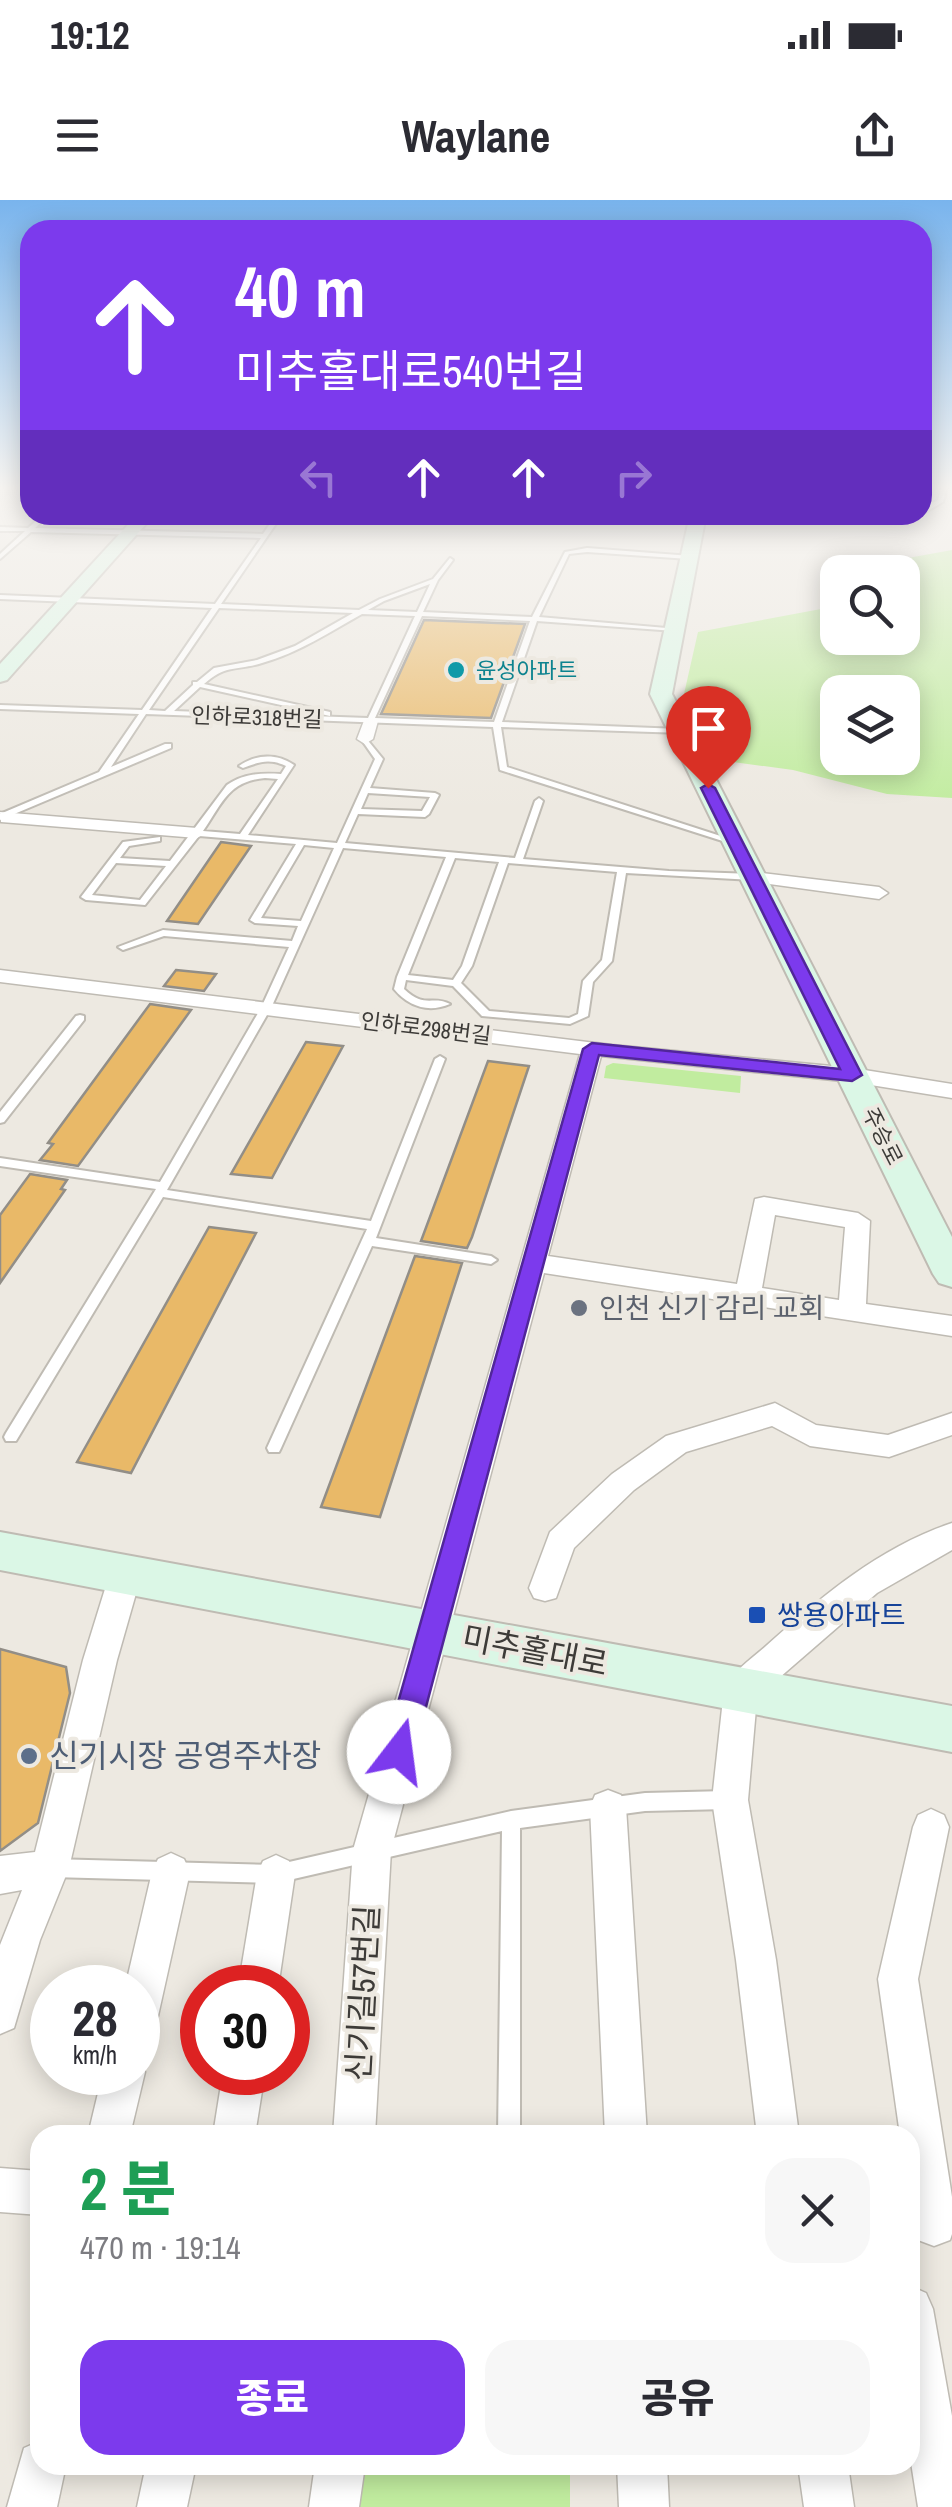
<!DOCTYPE html>
<html lang="ko">
<meta charset="utf-8">
<style>
:root{--surface:#fff;--page:#f7f7f7;--text:#2b2b33;--muted:#7c7c81;--accent:#7c3aed}
body{margin:0;font-family:"Archivo Narrow","Noto Sans KR",sans-serif;background:var(--page);color:var(--text);height:100vh;display:flex;flex-direction:column;font-size:38px;white-space:nowrap}
*{box-sizing:border-box;margin:0}
p{font-size:32px;color:var(--muted)}
.icon{flex:none;width:55px;height:55px;fill:none;stroke:currentColor;stroke-width:2;stroke-linecap:round;stroke-linejoin:round}
.map{position:relative;flex:1;overflow:hidden}
.details{position:absolute;left:30px;top:1925px;width:890px;height:350px;display:flex;flex-direction:column;background:var(--surface);border-radius:30px;box-shadow:0 5px 25px #0003}
.details>*{flex:none}
.hud{position:absolute;left:20px;top:20px;width:912px;height:305px;border-radius:30px;box-shadow:0 5px 25px #0003;background:#7c3aed;color:#fff;overflow:hidden}
.tools{position:absolute;left:820px;top:355px;display:grid;gap:20px}
.tools a{display:grid;place-items:center;width:100px;height:100px;border-radius:20px;background:var(--surface);box-shadow:0 5px 25px #0003;font-size:50px}
.speed{position:absolute;left:30px;top:1765px;display:flex;gap:20px;font-size:50px;font-weight:700;text-align:center}
.speed>*{display:grid;place-content:center;width:130px;height:130px;border-radius:50%;background:var(--surface);box-shadow:0 5px 25px #0003;line-height:1}
.speed small{font-size:25px;font-weight:400}
.speed .limit{border:15px solid #d22;background:#fff;color:#111}
.pin{position:absolute;display:grid;place-items:center;width:85px;height:85px;color:#fff;margin:-102px -42px;border-radius:50% 50% 50% 0;rotate:-45deg;box-shadow:0 0 10px #0007}
.pin .icon{rotate:45deg}
.me{position:absolute;width:110px;margin:-55px;rotate:15deg;stroke-linejoin:round;filter:drop-shadow(0 0 8px #0008)}
.turn{display:flex;align-items:center;gap:35px;height:210px;padding:0 50px;font-size:45px}
.turn .icon{width:130px;height:130px;stroke-width:2.5}
.turn b{display:block;font-size:70px;line-height:85px}
.lanes{display:flex;align-items:center;height:95px;padding:0 50px;background:#0003;justify-content:center;gap:50px;direction:ltr}
.lanes .off{opacity:.35}
.round{display:grid;place-items:center;flex:none;width:105px;height:105px;border-radius:30px;background:var(--page)}
.head{display:flex;align-items:center;justify-content:space-between;height:170px;padding:0 50px}
h1{font-size:60px;font-weight:800;line-height:75px;color:#1e9e55}
.action{display:flex;gap:20px;margin-top:auto;padding:20px 50px}
.action a{flex:1;height:115px;border-radius:30px;background:var(--accent);color:#fff;font-size:40px;font-weight:800;line-height:115px;text-align:center}
.action a+a{background:var(--page);color:var(--text)}
.status{display:flex;justify-content:space-between;align-items:center;height:70px;padding:0 50px;background:var(--surface);direction:ltr}
.status svg{height:28px;fill:currentColor}
header{display:flex;justify-content:space-between;align-items:center;height:130px;padding:0 50px;background:var(--surface);font-size:45px;font-weight:800}
.map>svg:first-child{display:block}
.green{fill:#c1ec9f;fill-rule:evenodd}
.building{fill:#e9b968;stroke:#928e87;stroke-width:2.5}
.lines{fill:none;stroke-linecap:round;stroke-linejoin:round}
.lane-casing{stroke:#bfbbb3;stroke-width:4}
.street-casing{stroke:#bfbbb3;stroke-width:3}
.secondary-casing{stroke:#bfbbb3;stroke-width:4}
.lane{fill:#fff;fill-rule:evenodd}
.street{fill:#fff;fill-rule:evenodd}
.secondary{fill:#dbf7e6;fill-rule:evenodd}
.route{fill:#7c3aed;stroke:#51269a;stroke-width:2.5}
.culture-dot{fill:#0f9aa8;stroke:#ede9e1;stroke-width:4}
.worship-dot{fill:#6b7280;stroke:#ede9e1;stroke-width:4}
.transit-dot{fill:#1a4fb4;stroke:#ede9e1;stroke-width:4}
.service-dot{fill:#5c6f8a;stroke:#ede9e1;stroke-width:4}
.labels{text-anchor:middle;stroke-width:8;stroke-linejoin:round;paint-order:stroke}
.far-culture-label{font-size:22px;fill:#0d838f;stroke:#ede9e1;text-anchor:start}
.far-street-label{font-size:22px;fill:#3d3b38;stroke:#ede9e1}
.worship-label{font-size:28px;fill:#5b616d;stroke:#ede9e1;text-anchor:start}
.transit-label{font-size:28px;fill:#164399;stroke:#ede9e1;text-anchor:start}
.near-street-label{font-size:32px;fill:#3d3b38;stroke:#ede9e1}
.near-service-label{font-size:32px;fill:#4e5e75;stroke:#ede9e1;text-anchor:start}
</style>
<div class="status"><b>19:12</b><svg viewBox="0 0 49 12"><path d="M0 12V9h3v3zM5 12V6h3v6zM10 12V3h3v9zM15 12V0h3v12zM26 1h20v11H26zM47 4h2v5h-2z"/></svg></div>
<header><svg class="icon" aria-label="menu" viewBox="0 0 24 24"><path d="M4 6h16M4 12h16M4 18h16"/></svg>Waylane<svg class="icon" aria-label="share" viewBox="0 0 24 24"><path d="M12 15V3M7 8l5-5 5 5M5 13v7h14v-7"/></svg></header>
<div class="map">
<svg width="952" height="2307" viewBox="0 0 952 2307">
<rect width="100%" height="100%" fill="#ede9e1"/>
<path class="green" d="M952 350V598L887 594 793 570 733 562 684 494 698 432 837 406 838 438H902V372L842 370ZM902 492V558H838V492Z
M613 863 741 876 740 893 604 878 606 866Z
M340 2265H570V2307H334Z"/>
<path class="building" d="M424 420 525 424 491 518 381 514Z
M221 642 251 646 198 724 167 721Z
M176 770 216 774 204 791 164 786Z
M150 804 191 810 78 966 40 960 53 944 48 943Z
M306 842 343 846 272 978 231 974Z
M488 861 529 866 472 1037 467 1048 421 1041Z
M30 974 67 980 61 989 65 990 0 1083V1015Z
M209 1027 256 1033 131 1273 77 1262Z
M415 1056 462 1063 380 1317 321 1307Z
M0 1449 66 1467 70 1493 38 1623 0 1651Z"/>
<g class="lines">
<defs>
<path id="lane" d="M941 288H947L943 302 922 314V309L938 300Z
M43 315H49L35 328 263 334 276 315H282L221 404 359 410 380 399 433 379 450 358 453 360 438 380 423 412 532 417 565 352 587 348 691 356 689 359 587 352 569 354 539 417 678 429 675 431 537 421 502 522 680 529 684 531 683 533 501 527 507 567 739 642 732 644 500 570 493 527 146 514 111 567 165 544H171V548L0 620V614L99 572 139 514 0 509V505L142 510 212 408 0 399V395L215 404 261 338 31 332 0 359V354L25 331H0V327L28 328ZM430 384 417 412 368 410 384 401ZM219 408 353 413 295 446 257 460 214 468 197 482H193V485L165 511 149 510ZM362 414 415 416 368 518 174 511 200 487 330 516V512L204 484C226 464 236 471 262 463 298 453 330 432 362 414ZM422 416 530 421 494 522 375 518Z
M365 537 383 559 370 588 435 593 439 595 429 614 425 617 358 614 345 643 515 658 535 601 539 598 543 601 523 659 669 671 753 674 758 677 753 680 626 673 612 761 593 782 588 816 570 824 482 816 453 786 406 780 404 789C425 809 432 795 450 804 429 813 409 807 394 789L397 777 446 657 343 648 271 808 167 990 371 1021 435 859 440 856 445 859 376 1038 491 1056 497 1060 491 1064 372 1046 281 1248 279 1252H269L267 1248 367 1029 163 997 16 1241H6L4 1237 6 1233 156 989 0 966V958L160 982 261 808 289 747 164 736 123 750 118 747 163 730 292 741 298 726 255 723 250 720 296 644 199 636 145 705 86 700 81 697 123 642 160 637V641L129 646 120 658 170 661 227 585C244 573 261 573 281 574L286 566C269 558 259 562 243 568L239 566C256 554 277 553 294 565L248 635 337 643 375 559 361 539ZM265 578 278 579 240 634 203 631C222 604 228 581 265 578ZM368 593 430 597 422 611 361 609ZM304 645 334 648 301 721 261 718ZM455 658 499 662 462 766 453 780 408 775ZM116 663 166 666 140 700 92 695ZM508 663 617 672 602 760 583 781 578 814 569 818 489 811 461 783 472 766Z
M80 815 84 816V820L4 922 0 923V912L76 816Z
M727 1591 733 1594 736 1600 733 1606 727 1609 645 1611 520 1628V1935H498L502 1631 276 1683 51 1677 44 1675 42 1668 44 1661 51 1659 276 1665 511 1611 645 1593Z"/>
<path id="street" d="M365 518 378 521 373 539 365 544 357 539Z
M0 612 197 628 206 633 197 638 1 622Z
M753 672 879 687 888 693 879 699 747 681 744 677Z
M0 770 612 845 852 868 952 884V898L852 882 601 856 548 1056 737 1084 755 999 764 997 858 1013 870 1021 866 1104 952 1116V1136L544 1073 391 1650 375 1935H333L353 1650 580 854 0 782ZM775 1015 845 1027 839 1100 762 1088Z
M775 1203 816 1225 888 1235 952 1213V1235L889 1257 810 1246 772 1226 686 1252 634 1290 574 1348 556 1398 545 1401 534 1398 529 1388 550 1332 612 1274 666 1236Z
M952 1323V1350L877 1393 757 1497 748 1600 776 1760 799 1935H757L736 1760 712 1600 724 1490C732 1472 751 1459 766 1446 822 1396 880 1347 952 1323Z
M125 1363 136 1367 141 1376 117 1460 69 1668 40 1740 14 1828 0 1834V1745L22 1690 0 1694V1656L35 1652 83 1460 109 1376 114 1367Z
M608 1590 621 1595 626 1607 647 1935H605L590 1607 595 1595Z
M931 1609 944 1615 949 1627 918 1779 952 1997V2034L950 2040 934 2046 918 2040 910 2011V1935H900L878 1779 913 1627 918 1615Z
M171 1653 184 1659 190 1672 158 1816 152 1830 138 1836V1788H125L152 1672 158 1659Z
M276 1655 289 1661 295 1674 278 1788H238L257 1674 263 1661Z
M138 1857 145 1872 130 1935H88L103 1872H138Z
M223 1872H265L255 1935H213Z
M0 1968 40 1971V2015L0 2012Z
M910 2086 926 2093 933 2109 952 2216V2307H918L910 2256Z
M40 2241V2265H66L57 2307H7L24 2248Z
M146 2265H196L187 2307H137Z
M315 2265H365L359 2307H309Z
M617 2265H667L669 2307H619Z
M798 2265H848L854 2307H804Z"/>
<path id="secondary" d="M137 315H154L7 480 0 482V464Z
M690 315H706L672 494 952 1037V1087L939 1083 933 1074 650 494Z
M0 1332 952 1506V1552L0 1370Z"/>
</defs>
<use href="#lane" class="lane-casing"/>
<use href="#street" class="street-casing"/>
<use href="#secondary" class="secondary-casing"/>
<use href="#lane" class="lane"/>
<use href="#street" class="street"/>
<use href="#secondary" class="secondary"/>
</g>
<linearGradient id="sky" x2="0" y2="1"><stop stop-color="#79b4ed"/><stop offset="0.47" stop-color="#f7f5f2"/><stop offset="1" stop-color="#f7f5f2" stop-opacity="0"/></linearGradient>
<rect width="952" height="611" fill="url(#sky)"/>
<path class="route" d="M708 584 715 588 862 875 852 881 599 855 414 1552 409 1562 399 1565 389 1562 384 1552 583 849 592 843 840 869 701 588Z"/>
<circle class="culture-dot" cx="456" cy="470" r="10"/>
<circle class="worship-dot" cx="579" cy="1108" r="10"/>
<rect class="transit-dot" x="747" y="1405" width="20" height="20" rx="5"/>
<circle class="service-dot" cx="29" cy="1556" r="10"/>
<g class="labels">
<g class="far-culture-label">
<text x="476" y="478">윤성아파트</text>
</g>
<g class="far-street-label">
<text transform="translate(257 517) rotate(2)" y="8">인하로318번길</text>
<text transform="translate(426 828) rotate(7)" y="8">인하로298번길</text>
<text transform="translate(883 936) rotate(63)" y="8">주승로</text>
</g>
<g class="worship-label">
<text x="599" y="1118">인천 신기 감리 교회</text>
</g>
<g class="transit-label">
<text x="777" y="1425">쌍용아파트</text>
</g>
<g class="near-street-label">
<text transform="translate(535 1451) rotate(11)" y="11">미추홀대로</text>
<text transform="translate(363 1793) rotate(-87)" y="11">신기길57번길</text>
</g>
<g class="near-service-label">
<text x="49" y="1567">신기시장 공영주차장</text>
</g>
</g>
</svg>
<div class="tools">
<a><svg class="icon" aria-label="search" viewBox="0 0 24 24"><circle cx="10" cy="10" r="6"/><path d="M15 15l6 6"/></svg></a>
<a><svg class="icon" aria-label="layers" viewBox="0 0 24 24"><path d="M12 4l9 5-9 5-9-5zM3 14l9 5 9-5"/></svg></a>
</div>
<div class="speed"><div>28<small>km/h</small></div><div class="limit">30</div></div>
<div class="pin" style="left:708px;top:588px;background:#d93025"><svg class="icon" aria-label="arrive" viewBox="0 0 24 24"><path d="M6 21V4h12l-3 4 3 4H6"/></svg></div>
<svg class="me" style="left:399px;top:1552px" viewBox="-20 -20 40 40"><circle r="19" fill="#fff"/><path d="M0-13L10 11 0 6-10 11z" fill="#7c3aed"/></svg>
<div class="hud">
<div class="turn"><svg class="icon" aria-label="ahead" viewBox="0 0 24 24"><path d="M12 20V5M6 11l6-6 6 6"/></svg><div><b>40 m</b>미추홀대로540번길</div></div>
<div class="lanes"><svg class="icon off" aria-label="left" viewBox="0 0 24 24"><path d="M17 20v-9H6M10 6l-5 5 5 5"/></svg><svg class="icon" aria-label="ahead" viewBox="0 0 24 24"><path d="M12 20V5M6 11l6-6 6 6"/></svg><svg class="icon" aria-label="ahead" viewBox="0 0 24 24"><path d="M12 20V5M6 11l6-6 6 6"/></svg><svg class="icon off" aria-label="right" viewBox="0 0 24 24"><path d="M7 20v-9h11M14 6l5 5-5 5"/></svg></div>
</div>
<section class="details">
<div class="head"><div><h1>2 분</h1><p>470 m · 19:14</p></div><a class="round"><svg class="icon" aria-label="close" viewBox="0 0 24 24"><path d="M6 6l12 12M18 6L6 18"/></svg></a></div>
<div class="action"><a>종료</a><a>공유</a></div>
</section>
</div>
